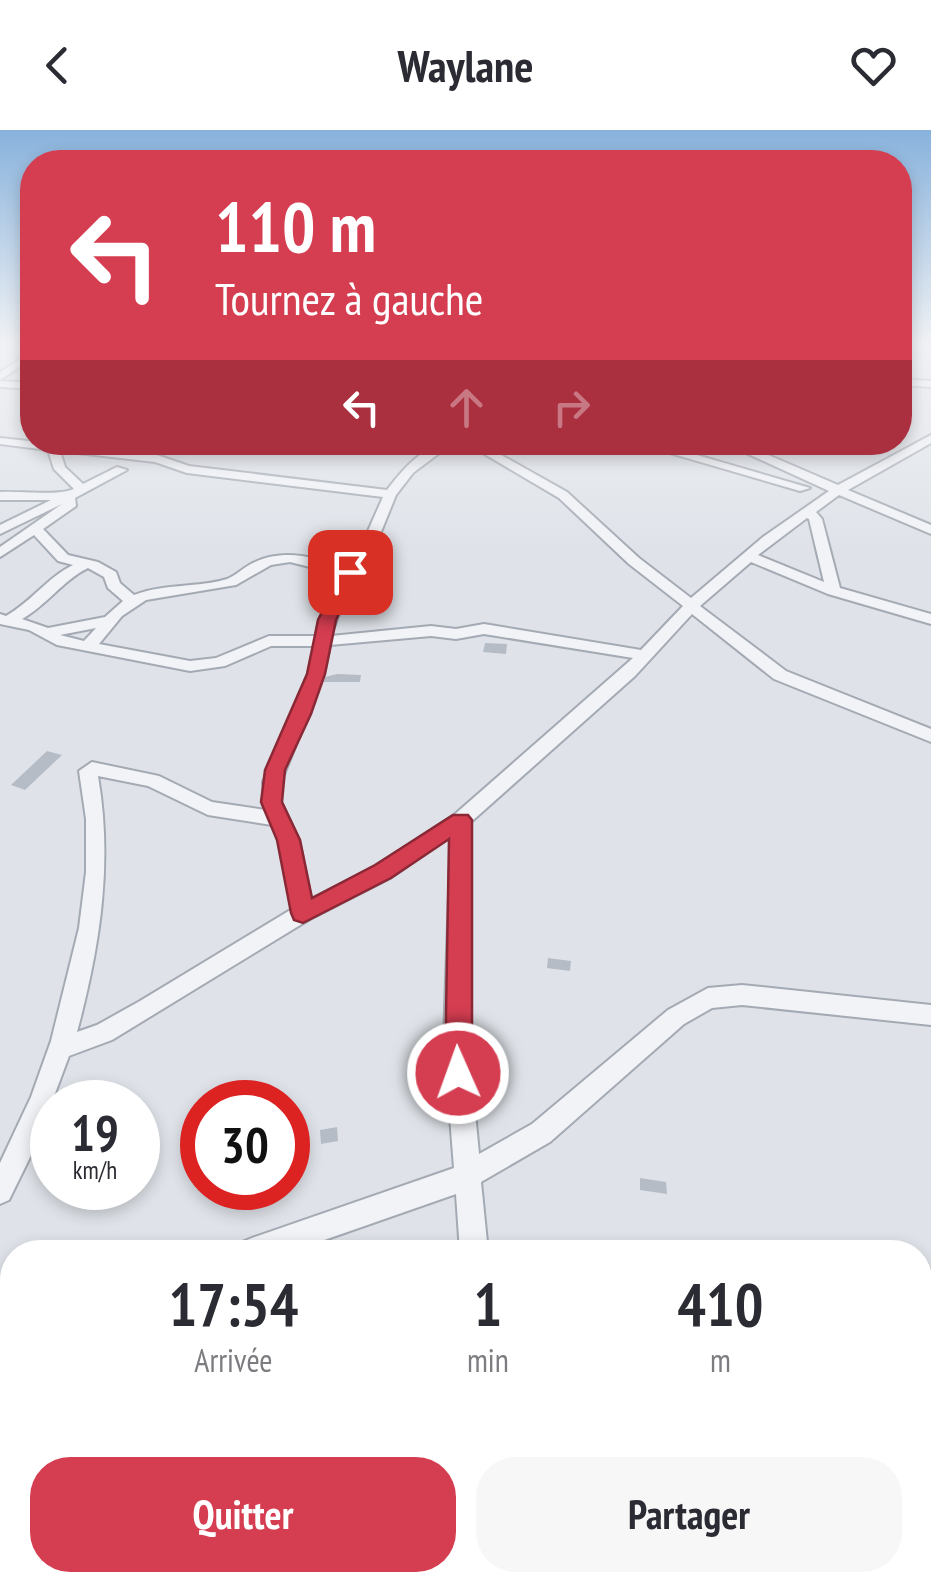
<!DOCTYPE html>
<html lang="fr">
<meta charset="utf-8">
<style>
:root{--surface:#fff;--page:#f7f7f7;--text:#2b2b33;--muted:#7c7c81;--accent:#d53d51}
body{margin:0;font-family:"PT Sans Narrow",sans-serif;background:var(--page);color:var(--text);height:100vh;display:flex;flex-direction:column;font-size:38px;white-space:nowrap}
*{box-sizing:border-box;margin:0}
p{font-size:32px;color:var(--muted)}
.icon{flex:none;width:55px;height:55px;fill:none;stroke:currentColor;stroke-width:2;stroke-linecap:round;stroke-linejoin:round}
.map{position:relative;flex:1;overflow:hidden}
.sheet{position:absolute;left:0px;top:1110px;width:932px;height:352px;display:flex;flex-direction:column;background:var(--surface);border-radius:40px 40px 0 0;box-shadow:0 5px 15px #0003}
.sheet>*{flex:none}
.banner{position:absolute;left:20px;top:20px;width:892px;height:305px;border-radius:40px;box-shadow:0 5px 15px #0003;background:#d53d51;color:#fff;overflow:hidden}
.speed{position:absolute;left:30px;top:950px;display:flex;gap:20px;font-size:50px;font-weight:700;text-align:center}
.speed>*{display:grid;place-content:center;width:130px;height:130px;border-radius:50%;background:var(--surface);box-shadow:0 5px 15px #0003;line-height:1}
.speed small{font-size:25px;font-weight:400}
.speed .limit{border:15px solid #d22;background:#fff;color:#111}
.pin{position:absolute;display:grid;place-items:center;width:85px;height:85px;color:#fff;margin:-42px;border-radius:20px;box-shadow:0 5px 15px #0006}
.me{position:absolute;width:110px;margin:-55px;rotate:358deg;stroke-linejoin:round;filter:drop-shadow(0 0 8px #0008)}
.turn{display:flex;align-items:center;gap:35px;height:210px;padding:0 30px;font-size:45px}
.turn .icon{width:130px;height:130px;stroke-width:2.5}
.turn b{display:block;font-size:70px;line-height:85px}
.lanes{display:flex;align-items:center;height:95px;padding:0 30px;background:#0003;justify-content:center;gap:50px;direction:ltr}
.lanes .off{opacity:.35}
.eta{display:flex;justify-content:space-evenly;align-items:center;height:170px;text-align:center}
.eta b{font-size:60px;font-weight:600;line-height:70px}
.primary-button{display:flex;gap:20px;margin-top:auto;padding:20px 30px}
.primary-button a{flex:1;height:115px;border-radius:40px;background:var(--accent);color:#fff;font-size:40px;font-weight:600;line-height:115px;text-align:center}
.primary-button a+a{background:var(--page);color:var(--text)}
header{display:flex;justify-content:space-between;align-items:center;height:130px;padding:0 30px;background:var(--surface);font-size:45px;font-weight:600}
.map>svg:first-child{display:block}
.building{fill:#b6bcc6}
.lines{fill:none;stroke-linecap:round;stroke-linejoin:round}
.street-casing{stroke:#a4aab3;stroke-width:4}
.street{fill:#f2f3f7;fill-rule:evenodd}
.route{fill:#d53d51;stroke:#8a2835;stroke-width:2.5}
</style>
<header><svg class="icon" aria-label="back" viewBox="0 0 24 24"><path d="M15 5l-7 7 7 7"/></svg>Waylane<svg class="icon" aria-label="heart" viewBox="0 0 24 24"><path d="M12 20l-8-8c-3-5 5-10 8-4 3-6 11-1 8 4z"/></svg></header>
<div class="map">
<svg width="931" height="1462" viewBox="0 0 931 1462">
<rect width="100%" height="100%" fill="#dfe3e9"/>
<path class="building" d="M485 513 507 514 506 524 483 522Z
M337 544 361 545 360 552H324L325 547Z
M47 621 62 625 25 660 11 655Z
M548 828 571 831 570 841 547 838Z
M337 997 338 1011 321 1014 320 1000Z
M640 1048 666 1052 667 1064 640 1060Z"/>
<g class="lines">
<defs>
<path id="street" d="M32 222V229L0 250V242Z
M900 249 931 251V257L900 255Z
M0 251 32 253V259L0 257Z
M931 305V313L848 360 931 395V404L839 365 816 382 822 389 840 458 931 484V494L828 464 751 432 700 476 786 541 931 599V612L774 549 692 484 635 546 471 692 468 909 479 1024 532 994 668 880 708 858 742 855 931 875V895L742 875 712 878 684 894 550 1012 481 1052 488 1122H460L456 1064 290 1122H238L242 1112 252 1108 454 1038 444 909 451 706 390 748 310 789 112 910 69 926 35 1017 9 1070 0 1074V1033L31 967 51 911 79 798 86 742V689L79 641 92 632 159 646 212 672 266 680 263 652 308 544 314 516H271L225 536 190 541 57 515 29 500 0 494V484L6 486C31 472 48 447 73 435L58 431 34 405 0 427V417L62 374 0 404V395L51 370H0V362C20 361 58 366 74 359L54 339 48 320 0 314V308L157 325 189 336 387 360C403 339 426 312 454 312L413 343 396 365 374 419 348 457 331 506 431 496 456 499 484 494 641 520 683 476 629 434 559 368 464 312H478L567 362 639 428 691 468 763 407 829 361 722 312H738L838 355ZM60 321 155 332 187 343 383 367 360 419 347 438C316 428 286 418 255 432 245 436 237 445 227 449 199 458 165 453 134 465L120 453 116 442 98 432 68 425 43 399 76 376 75 368 127 340 117 337 83 354 65 337ZM807 388 809 389 824 452 758 425ZM290 432 342 445 319 490 316 506H269L216 528 190 531 99 514 122 486 146 470 236 455 271 435ZM88 438 104 447 108 458 123 471 105 487 48 498 22 489C47 475 62 451 88 438ZM96 498 84 511 60 505ZM484 504 633 528 454 685 376 736 311 769 299 710 281 672V652L324 544 330 515 431 506 456 509ZM98 646 148 656 208 685 272 695 279 710 292 779 140 871 97 895 77 902C100 816 113 733 98 646Z
M632 312H652L810 358 800 361Z
M12 1184V1215L0 1221V1189Z
M453 1450H487L483 1462H449Z
M568 1450H607L612 1462H573Z"/>
</defs>
<use href="#street" class="street-casing"/>
<use href="#street" class="street"/>
</g>
<linearGradient id="sky" x2="0" y2="1"><stop stop-color="#88b2dc"/><stop offset="0.51" stop-color="#f1f2f5"/><stop offset="1" stop-color="#f1f2f5" stop-opacity="0"/></linearGradient>
<rect width="931" height="420" fill="url(#sky)"/>
<path class="route" d="M344 439 358 442 336 490 325 544 311 584 285 640 282 672 300 710 312 768 375 735 453 685H468L472 690V943L468 952 458 956 449 952 445 943 449 709 391 748 303 793 294 790 291 783 277 710 261 672 265 640 307 544 318 490Z"/>
</svg>
<div class="speed"><div>19<small>km/h</small></div><div class="limit">30</div></div>
<div class="pin" style="left:350px;top:442px;background:#d93025"><svg class="icon" aria-label="arrive" viewBox="0 0 24 24"><path d="M6 21V4h12l-3 4 3 4H6"/></svg></div>
<svg class="me" style="left:458px;top:943px" viewBox="-20 -20 40 40"><circle r="17" fill="#d53d51" stroke="#fff" stroke-width="3"/><path d="M0-11L8 9 0 5-8 9z" fill="#fff"/></svg>
<div class="banner">
<div class="turn"><svg class="icon" aria-label="left" viewBox="0 0 24 24"><path d="M17 20v-9H6M10 6l-5 5 5 5"/></svg><div><b>110 m</b>Tournez à gauche</div></div>
<div class="lanes"><svg class="icon" aria-label="left" viewBox="0 0 24 24"><path d="M17 20v-9H6M10 6l-5 5 5 5"/></svg><svg class="icon off" aria-label="ahead" viewBox="0 0 24 24"><path d="M12 20V5M6 11l6-6 6 6"/></svg><svg class="icon off" aria-label="right" viewBox="0 0 24 24"><path d="M7 20v-9h11M14 6l5 5-5 5"/></svg></div>
</div>
<section class="sheet">
<div class="eta">
<div><b>17:54</b><p>Arrivée</p></div>
<div><b>1</b><p>min</p></div>
<div><b>410</b><p>m</p></div>
</div>
<div class="primary-button"><a>Quitter</a><a>Partager</a></div>
</section>
</div>
